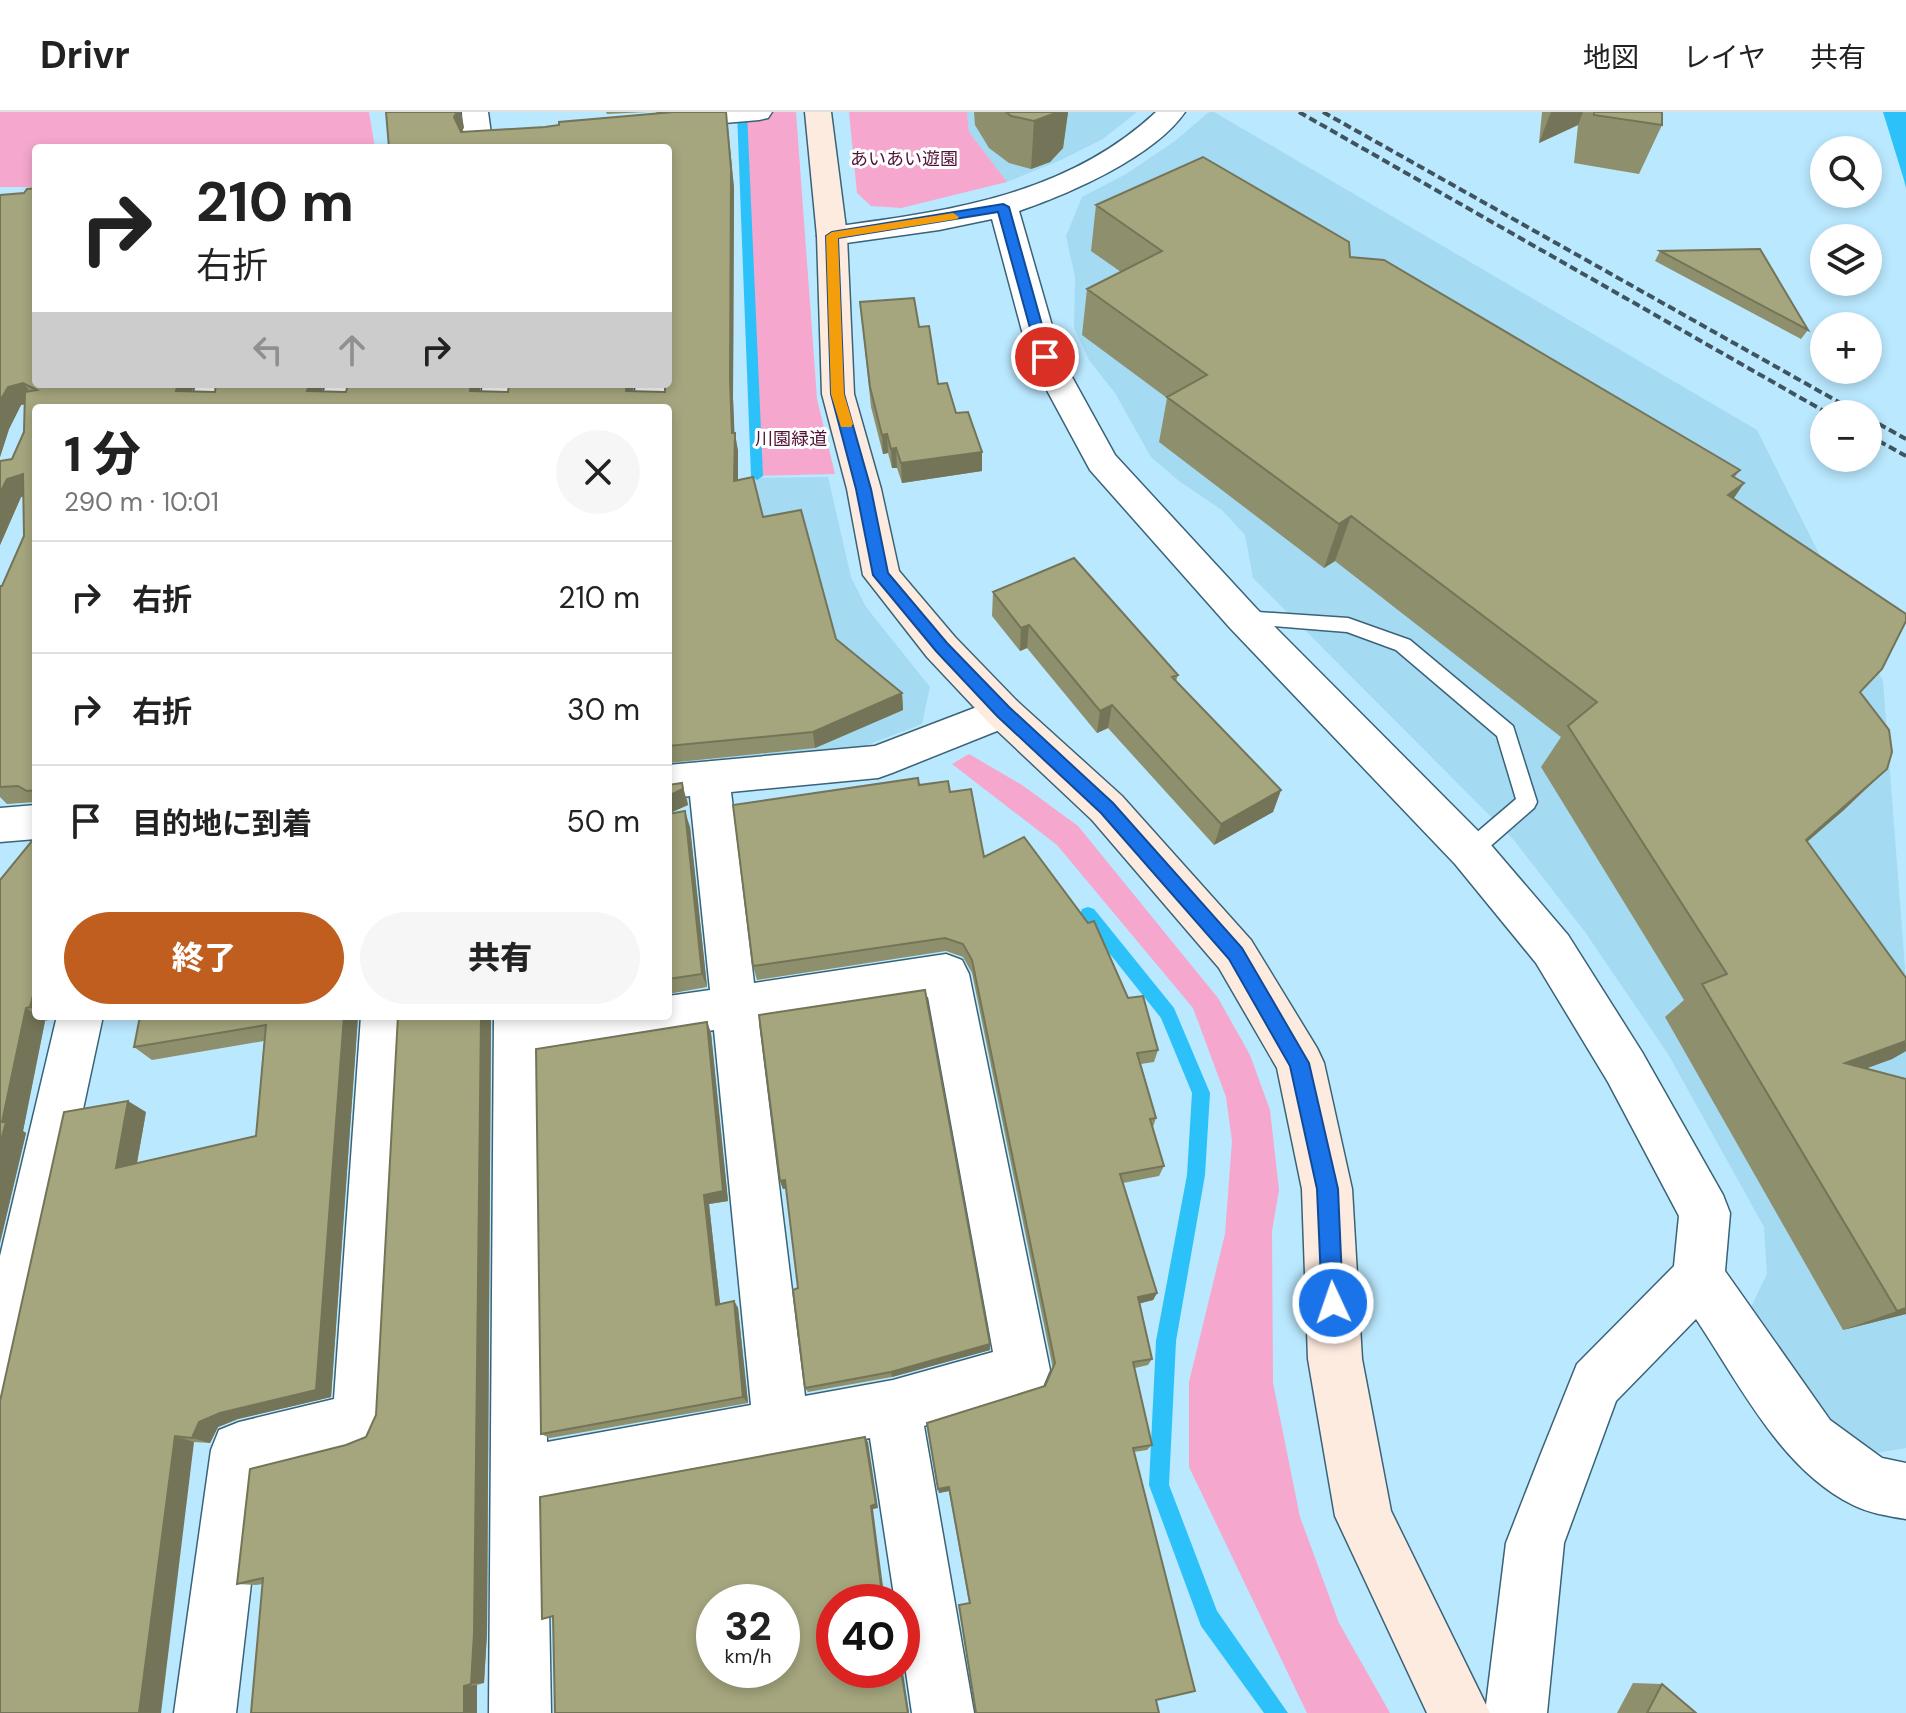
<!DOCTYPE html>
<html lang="ja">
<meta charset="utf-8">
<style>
:root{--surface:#fff;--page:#f6f6f6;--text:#222;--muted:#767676;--line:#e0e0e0;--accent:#bf5e1e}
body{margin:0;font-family:"DM Sans","Noto Sans JP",sans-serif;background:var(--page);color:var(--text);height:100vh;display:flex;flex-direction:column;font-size:30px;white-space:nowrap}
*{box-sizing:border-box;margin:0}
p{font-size:26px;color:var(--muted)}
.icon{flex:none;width:44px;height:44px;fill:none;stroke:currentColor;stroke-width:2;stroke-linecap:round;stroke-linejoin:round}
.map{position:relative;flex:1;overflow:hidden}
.details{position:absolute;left:32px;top:292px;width:640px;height:616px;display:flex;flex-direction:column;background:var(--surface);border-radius:8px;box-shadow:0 4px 12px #0003}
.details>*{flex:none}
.banner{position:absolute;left:32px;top:32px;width:640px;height:244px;border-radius:8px;box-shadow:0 4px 12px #0003;background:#fff;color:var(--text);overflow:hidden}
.tools{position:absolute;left:1810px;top:24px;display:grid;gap:16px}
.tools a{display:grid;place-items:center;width:72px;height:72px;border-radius:50%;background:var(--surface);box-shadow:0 4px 12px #0003;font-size:40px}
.speed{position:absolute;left:696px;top:1472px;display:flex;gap:16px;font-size:40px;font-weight:700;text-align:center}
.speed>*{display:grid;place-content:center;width:104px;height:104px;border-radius:50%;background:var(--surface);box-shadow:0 4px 12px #0003;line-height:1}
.speed small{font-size:20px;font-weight:400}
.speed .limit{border:12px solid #d22;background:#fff;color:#111}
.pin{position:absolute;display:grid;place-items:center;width:68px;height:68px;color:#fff;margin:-34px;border:4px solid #fff;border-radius:50%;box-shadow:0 2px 8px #0007}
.me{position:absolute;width:88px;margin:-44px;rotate:357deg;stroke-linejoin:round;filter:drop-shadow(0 0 6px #0008)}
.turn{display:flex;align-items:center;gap:28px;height:168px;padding:0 32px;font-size:36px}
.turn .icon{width:104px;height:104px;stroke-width:2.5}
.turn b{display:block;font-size:56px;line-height:68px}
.lanes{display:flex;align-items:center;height:76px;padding:0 32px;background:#0003;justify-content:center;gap:40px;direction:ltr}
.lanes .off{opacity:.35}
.round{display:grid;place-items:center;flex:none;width:84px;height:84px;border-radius:42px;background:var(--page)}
.headline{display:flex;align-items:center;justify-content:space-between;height:136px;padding:0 32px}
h1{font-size:48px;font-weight:800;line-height:60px}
.cta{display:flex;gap:16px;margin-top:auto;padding:16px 32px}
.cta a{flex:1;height:92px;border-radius:48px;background:var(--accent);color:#fff;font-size:32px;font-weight:800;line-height:92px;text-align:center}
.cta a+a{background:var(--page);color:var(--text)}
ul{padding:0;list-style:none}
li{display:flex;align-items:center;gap:24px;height:112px;padding:0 32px;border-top:2px solid var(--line)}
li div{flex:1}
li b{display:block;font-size:30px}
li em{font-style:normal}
header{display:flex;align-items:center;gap:48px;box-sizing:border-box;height:112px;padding:0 40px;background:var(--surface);border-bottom:2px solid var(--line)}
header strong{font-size:38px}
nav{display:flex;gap:44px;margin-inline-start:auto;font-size:28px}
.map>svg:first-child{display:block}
.built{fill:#a5daf3}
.green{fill:#f5a7cd}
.water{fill:#2cc1f8}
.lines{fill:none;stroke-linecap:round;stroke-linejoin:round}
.stream{fill:#2cc1f8;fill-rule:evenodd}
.lane-casing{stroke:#3a6377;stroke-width:3}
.street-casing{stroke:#3a6377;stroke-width:3}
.secondary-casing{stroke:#3a6377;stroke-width:3}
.lane{fill:#fff;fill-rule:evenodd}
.street{fill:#fff;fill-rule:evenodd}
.secondary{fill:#feebe0;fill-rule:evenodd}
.rail{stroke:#3f545e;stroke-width:4;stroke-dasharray:8 4;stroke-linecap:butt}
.wall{fill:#8e8f6c;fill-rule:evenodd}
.shaded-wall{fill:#747458}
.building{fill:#a5a67e;stroke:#747458;stroke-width:2;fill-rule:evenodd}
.route{fill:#1a73e8;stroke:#114b97;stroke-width:2}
.slow{fill:#f59e0b}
.labels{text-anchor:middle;stroke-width:6;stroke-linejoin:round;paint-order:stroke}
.far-park-label{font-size:18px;fill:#511136;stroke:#fff}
</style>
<header>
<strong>Drivr</strong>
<nav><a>地図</a><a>レイヤ</a><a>共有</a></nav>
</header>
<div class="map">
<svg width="1906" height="1601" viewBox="0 0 1906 1601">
<rect width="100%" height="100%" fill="#bae8fe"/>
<path class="built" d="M967 0H1137L1103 27 1061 48 1007 70 969 20Z
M1209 0H1214L1757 318 1883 569 1906 869V1336L1876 1341 1822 1307 1751 1195 1767 1162 1764 1115 1668 942 1585 820 1513 727 1253 466 1245 423 1222 398 1179 369 1151 345 1115 281 1089 248 1074 216 1075 165 1066 124 1082 85 1126 62 1175 29Z
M828 365 851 465 866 495 930 575 922 612 862 635 710 652 709 647 668 653V375L749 366Z"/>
<path class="green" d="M0 0H369L375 36H36V75H0Z
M742 0H796L817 287 835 362 757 364Z
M849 0H967L969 20 1007 70 901 96 871 94 857 81Z
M969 642 1022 673 1078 714 1218 886 1250 943 1270 998 1279 1078 1272 1119 1273 1271 1300 1405 1339 1511 1390 1601H1307L1189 1355V1270L1225 1122 1232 1029 1226 985 1193 896 1057 733 952 652Z"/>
<path class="water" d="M1883 0H1906V76L1904 68Z"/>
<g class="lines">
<path class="stream" d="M737 0H747L763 364 757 368 751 364Z
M1088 795 1094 797 1174 896 1210 981 1205 1063 1176 1229 1169 1373 1217 1499 1288 1601H1264L1201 1514 1149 1373 1156 1229 1187 1063 1192 981 1161 906 1082 807 1080 802 1082 797Z"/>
<defs>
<path id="lane" d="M1243 499 1348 506 1410 528 1513 614 1537 690 1534 696 1478 745 1470 748 1462 745 1459 739 1462 733 1516 687 1497 624 1396 538 1347 520 1236 511 1234 506 1236 501Z"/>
<path id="street" d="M462 0H488L491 22 480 36H451L463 21Z
M667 0H772L768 6 759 8 667 16 657 14 654 8 657 2Z
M1156 0H1185C1154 45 1069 82 1019 99L1061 245 1115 343 1256 496 1485 726 1568 823 1642 940 1723 1083 1730 1101 1725 1159 1830 1308 1882 1346 1906 1351V1407C1888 1404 1869 1401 1853 1393 1781 1358 1739 1271 1696 1207L1616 1289 1564 1431 1547 1601H1485L1506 1431 1540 1344 1577 1252 1674 1154 1679 1104 1608 970 1536 851 1455 752 1230 516 1090 358 1029 245 992 107 939 118 832 133 822 130 817 124 822 118 832 115C949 99 1066 84 1156 0Z
M196 272H228L224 296H190Z
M326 272H358L353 296H319Z
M483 272H515L513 296H479Z
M636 272H668L667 296H633Z
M1003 585 1017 589 1023 600 1017 611 892 661 878 666 731 680 754 871 946 842 962 848 969 862 1050 1258 1042 1277 924 1314 974 1601H912L902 1533V1490H895L870 1326 547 1386 551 1601H489L494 904H668V884L710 878 690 684 668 687V653L875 634ZM928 885 993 1240 893 1268 805 1284 759 911ZM714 918 751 1293 547 1330 541 946Z
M36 693V727L0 730V696Z
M57 904H103L27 1258 19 1277 0 1285V1144Z
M361 904H407L387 1308 379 1327 360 1335 264 1359 236 1601H174L211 1338 219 1318 239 1310 334 1287Z"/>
<path id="secondary" d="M805 0H831L847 124 854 282 881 377 899 459 955 525 1017 589 1122 684 1251 828 1317 936 1324 951 1352 1077 1362 1247 1391 1399 1490 1601H1427L1335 1404 1308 1247 1302 1077 1277 956 1219 856 1092 708 989 611 927 545 863 463 847 377 822 282 817 124Z"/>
</defs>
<use href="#lane" class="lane-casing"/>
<use href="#street" class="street-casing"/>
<use href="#secondary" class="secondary-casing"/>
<use href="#lane" class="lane"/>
<use href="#street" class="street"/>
<use href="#secondary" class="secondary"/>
<path class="rail" d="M1299 0 1829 302
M1323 0 1860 302
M1868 306 1906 327
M1868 323 1906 344"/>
</g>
<path class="wall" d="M606 0H647L607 2Z
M974 0H1068L1063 36 1050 50 1031 57 1009 51 989 36 975 13Z
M1542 0H1662V13L1639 62 1574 51 1578 13 1539 31Z
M728 14 734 76 733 286 734 321 738 339V368L763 405 836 527 902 581 903 598 815 636 668 651V296H36V690L7 692 0 685V474H2L24 424V384L21 385 0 433V83L36 272H194L192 280H215L216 272H324L322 279 346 280 481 272 480 279 508 280 634 272 633 280H665L668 36H389L464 15 462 20ZM25 292 24 320 12 347 0 349V345L9 317 21 293Z
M1096 93 1350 145 1740 358 1734 366 1744 371 1733 387 1882 557 1860 580 1845 697 1807 730 1906 866V939L1892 947 1867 956 1906 967V1202L1843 1218 1665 905 1684 888 1541 655 1561 625 1335 449 1324 456 1159 330 1167 286 1082 223 1087 177 1121 160 1091 139Z
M1660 139 1808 218 1801 227 1655 149Z
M860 190 919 215 938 272 956 301 982 359 902 371 897 356H892L888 341 883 342 871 295Z
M993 480 1178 563 1176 569 1281 678 1273 700 1214 733 1108 616 1097 621 1027 536 1020 539 992 504Z
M668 673 687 687 688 693 669 701 690 715 707 875 668 882Z
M919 673 950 680 984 745 1128 886 1158 938 1154 950 1141 952 1156 1006 1153 1015 1164 1054 1159 1064 1123 1071 1157 1181 1153 1188 1140 1191 1152 1247 1148 1253 1135 1256 1152 1333 1147 1338 1134 1340 1156 1588 969 1491 949 1379 939 1381 927 1311 1045 1274 1053 1257 972 861 963 845 946 839 757 868 753 854Z
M36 724V904H50L49 908 45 909 23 1019 26 1021 0 1131Z
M140 904H358L331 1285 238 1307 218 1315 210 1331 194 1330 0 1601 146 1000 137 1051 256 1024 264 929 152 948 134 935Z
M398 904H491L487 1521 484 1571 477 1573V1601L263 1472 256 1473 237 1472 346 1333 366 1325 376 1303Z
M707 910 711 921 728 1089 709 1092 720 1192 734 1189 738 1196 748 1291 550 1326 541 1322Z
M780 1069 990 1232V1238L892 1265 808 1280 805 1276 798 1176 786 1077H783Z
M1633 1571 1662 1572 1696 1601H1617Z"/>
<path class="shaded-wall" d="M457 0H461L464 15 460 24 454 5Z
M726 0 734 76 733 286 735 332V321L738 339V387L734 369 730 268Z
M1055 0H1068L1063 36 1050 50 1031 57 1034 9Z
M1551 0H1583L1578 13 1539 31Z
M23 271 37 289 21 293 9 317 0 345V350V289L8 275Z
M178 272H194L188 296 176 279Z
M309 272H324L317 296 307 279Z
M471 272H481L477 296 470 279Z
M627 272H634L631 296 626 279Z
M887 322 888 341 883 342 882 323Z
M896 336 897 356H892L891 337Z
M982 340V359L902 371 901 351Z
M23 362 36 381 21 385 0 433V381L7 367Z
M1744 371 1714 416 1728 383Z
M1351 404 1335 449 1324 456 1339 412Z
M1029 513 1027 536 1020 539 1021 516Z
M902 581 903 598 815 636 813 620Z
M1112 593 1108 616 1097 621 1100 599Z
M1887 657 1845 697 1766 765 1806 728Z
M682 671 688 693 668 702V684Z
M1281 678 1273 700 1214 733 1221 712Z
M685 699 690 715 707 875 702 862Z
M36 872V900L30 895Z
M26 896 36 903V904L45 909 23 1019 26 1021 0 1131V1032L2 1010Z
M344 904H358L331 1285 238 1307 218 1315 210 1331 192 1326Z
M481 904H491L487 1521 484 1571 471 1572Z
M707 910 711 921 728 1089 709 1092 721 1200 716 1193 704 1083Z
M1906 929V939L1892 947 1799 981 1845 951Z
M128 989 146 1000 134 1067 116 1056Z
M785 1068 787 1076 783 1077 780 1069Z
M1157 1181 1153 1188 1134 1193 1138 1185Z
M734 1189 738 1196 748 1291 743 1285Z
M1906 1196V1202L1843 1218 1897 1199Z
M990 1232V1238L892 1265 891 1260Z
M175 1324 194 1330 161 1601H139Z
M865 1325 868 1330 878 1396 873 1397 885 1490H883L871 1394Z
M949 1375V1379L939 1381 938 1377Z
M902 1554 909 1601H908L901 1558Z
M477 1573V1601H464V1574Z"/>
<path class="building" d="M386 0H457L454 5 461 20 545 15 559 13V10L674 0H726L731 57 730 268 732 321H735L734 369 753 365 763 405 801 398 836 527 902 581 813 620 668 634V296H36V678L27 679 18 674 0 675V474H2L24 424 23 362 7 367 0 381V349L12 347 24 320 25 280 37 278 23 271 8 275 0 289V83L24 81 27 77 36 76V272H178L176 279 215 280 216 272H309L307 279 346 280 348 272H471L470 279 508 280 509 272H627L626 279 665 280V272H668V36H389Z
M1006 0H1055L1053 2 1034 9 1011 4Z
M1594 0H1662V13L1594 3Z
M1203 45 1349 130 1350 145 1384 148 1740 358 1732 364 1744 371 1728 383 1906 502V509L1882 557 1860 580 1889 618 1892 640 1887 657 1806 728 1906 866V929L1845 951 1906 967V1196L1897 1199 1702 872 1727 862 1568 614 1597 590 1351 404 1339 412 1167 285 1207 263 1087 177 1162 139 1096 93Z
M1760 137 1808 218 1660 139Z
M914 186 919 215 929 214 938 272 947 271 956 301 968 300 982 340 901 351 896 336 891 337 887 322 882 323 870 275 860 190Z
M1074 446 1178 563 1172 565 1281 678 1221 712 1112 593 1100 599 1029 513 1021 516 993 480Z
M918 666 919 673 948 669 950 680 971 677 984 745 1024 725 1088 811 1094 809 1128 886 1143 884 1158 938 1137 941 1156 1006 1150 1007 1164 1054 1120 1062 1157 1181 1138 1185 1152 1247 1133 1250 1152 1333 1133 1336 1195 1579 1156 1588 1159 1601H976L959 1493 970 1491 949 1375 938 1377 927 1311 1045 1274 1055 1251 972 848 963 832 945 826 753 854 733 693Z
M682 671 683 677 668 684V673Z
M685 699 702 862 668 867V702Z
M36 724V872L30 895 26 896 2 1010H6L0 1032V768Z
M925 878 990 1232 891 1260 805 1276 793 1178 798 1176 785 1068 780 1069 759 903Z
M140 904H344L316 1278 220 1301 199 1310 192 1326 175 1324 139 1601H0V1289L64 1000 128 989 116 1056 256 1024 266 913 134 935Z
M398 904H481L474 1521 471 1572 464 1574V1601H251L263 1466 237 1472 250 1357 346 1333 366 1325 376 1303Z
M707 910 723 1079 704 1083 716 1193 734 1189 743 1285 541 1322 536 937Z
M865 1325 876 1392 871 1394 883 1490H834V1558H901L908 1601H555L553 1504 542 1507 540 1385ZM714 1490H782V1558H714Z
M1662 1572 1696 1601H1647Z"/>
<path class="route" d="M1003 92 1009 95 1051 245 1049 248 1038 245 998 100 838 126 844 282 871 377 888 461 947 531 1009 595 1113 691 1242 836 1309 951 1338 1077 1343 1191 1340 1198 1333 1201 1325 1198 1322 1191 1317 1077 1290 954 1229 847 1101 701 997 604 936 539 873 463 856 377 831 282 826 124 832 120Z"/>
<path class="slow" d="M953 101 959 105 957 107 838 126 844 282 853 312 851 315H841L831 282 826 124 832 120Z"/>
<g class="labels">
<g class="far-park-label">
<text x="904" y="53">あいあい遊園</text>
<text x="791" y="333">川園緑道</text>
</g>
</g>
</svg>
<div class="tools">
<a><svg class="icon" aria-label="search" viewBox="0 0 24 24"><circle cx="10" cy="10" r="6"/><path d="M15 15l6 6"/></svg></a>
<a><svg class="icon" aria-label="layers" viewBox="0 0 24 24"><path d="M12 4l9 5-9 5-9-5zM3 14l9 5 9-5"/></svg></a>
<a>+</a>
<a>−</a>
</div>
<div class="speed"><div>32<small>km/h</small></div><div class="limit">40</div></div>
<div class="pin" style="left:1045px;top:245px;background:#d93025"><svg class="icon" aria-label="arrive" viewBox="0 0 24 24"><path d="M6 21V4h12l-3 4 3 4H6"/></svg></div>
<svg class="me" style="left:1333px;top:1191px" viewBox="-20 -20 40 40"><circle r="17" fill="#1a73e8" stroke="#fff" stroke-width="3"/><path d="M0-11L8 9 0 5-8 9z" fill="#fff"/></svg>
<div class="banner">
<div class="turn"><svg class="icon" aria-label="right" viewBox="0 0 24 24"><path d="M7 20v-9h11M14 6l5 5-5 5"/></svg><div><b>210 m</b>右折</div></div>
<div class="lanes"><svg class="icon off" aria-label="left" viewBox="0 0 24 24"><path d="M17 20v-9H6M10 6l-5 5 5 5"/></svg><svg class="icon off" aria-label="ahead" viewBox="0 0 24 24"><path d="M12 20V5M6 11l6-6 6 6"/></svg><svg class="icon" aria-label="right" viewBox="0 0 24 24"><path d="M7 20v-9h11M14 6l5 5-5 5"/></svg></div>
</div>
<section class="details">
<div class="headline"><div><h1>1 分</h1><p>290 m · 10:01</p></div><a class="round"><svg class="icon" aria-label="close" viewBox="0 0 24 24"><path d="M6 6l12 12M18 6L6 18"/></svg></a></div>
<ul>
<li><svg class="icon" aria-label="right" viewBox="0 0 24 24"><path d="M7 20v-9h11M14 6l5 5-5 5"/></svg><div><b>右折</b></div><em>210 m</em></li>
<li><svg class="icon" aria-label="right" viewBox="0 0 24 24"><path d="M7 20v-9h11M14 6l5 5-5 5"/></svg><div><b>右折</b></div><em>30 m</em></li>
<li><svg class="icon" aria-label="arrive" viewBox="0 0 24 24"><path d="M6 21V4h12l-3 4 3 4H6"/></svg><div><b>目的地に到着</b></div><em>50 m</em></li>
</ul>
<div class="cta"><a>終了</a><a>共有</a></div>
</section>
</div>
